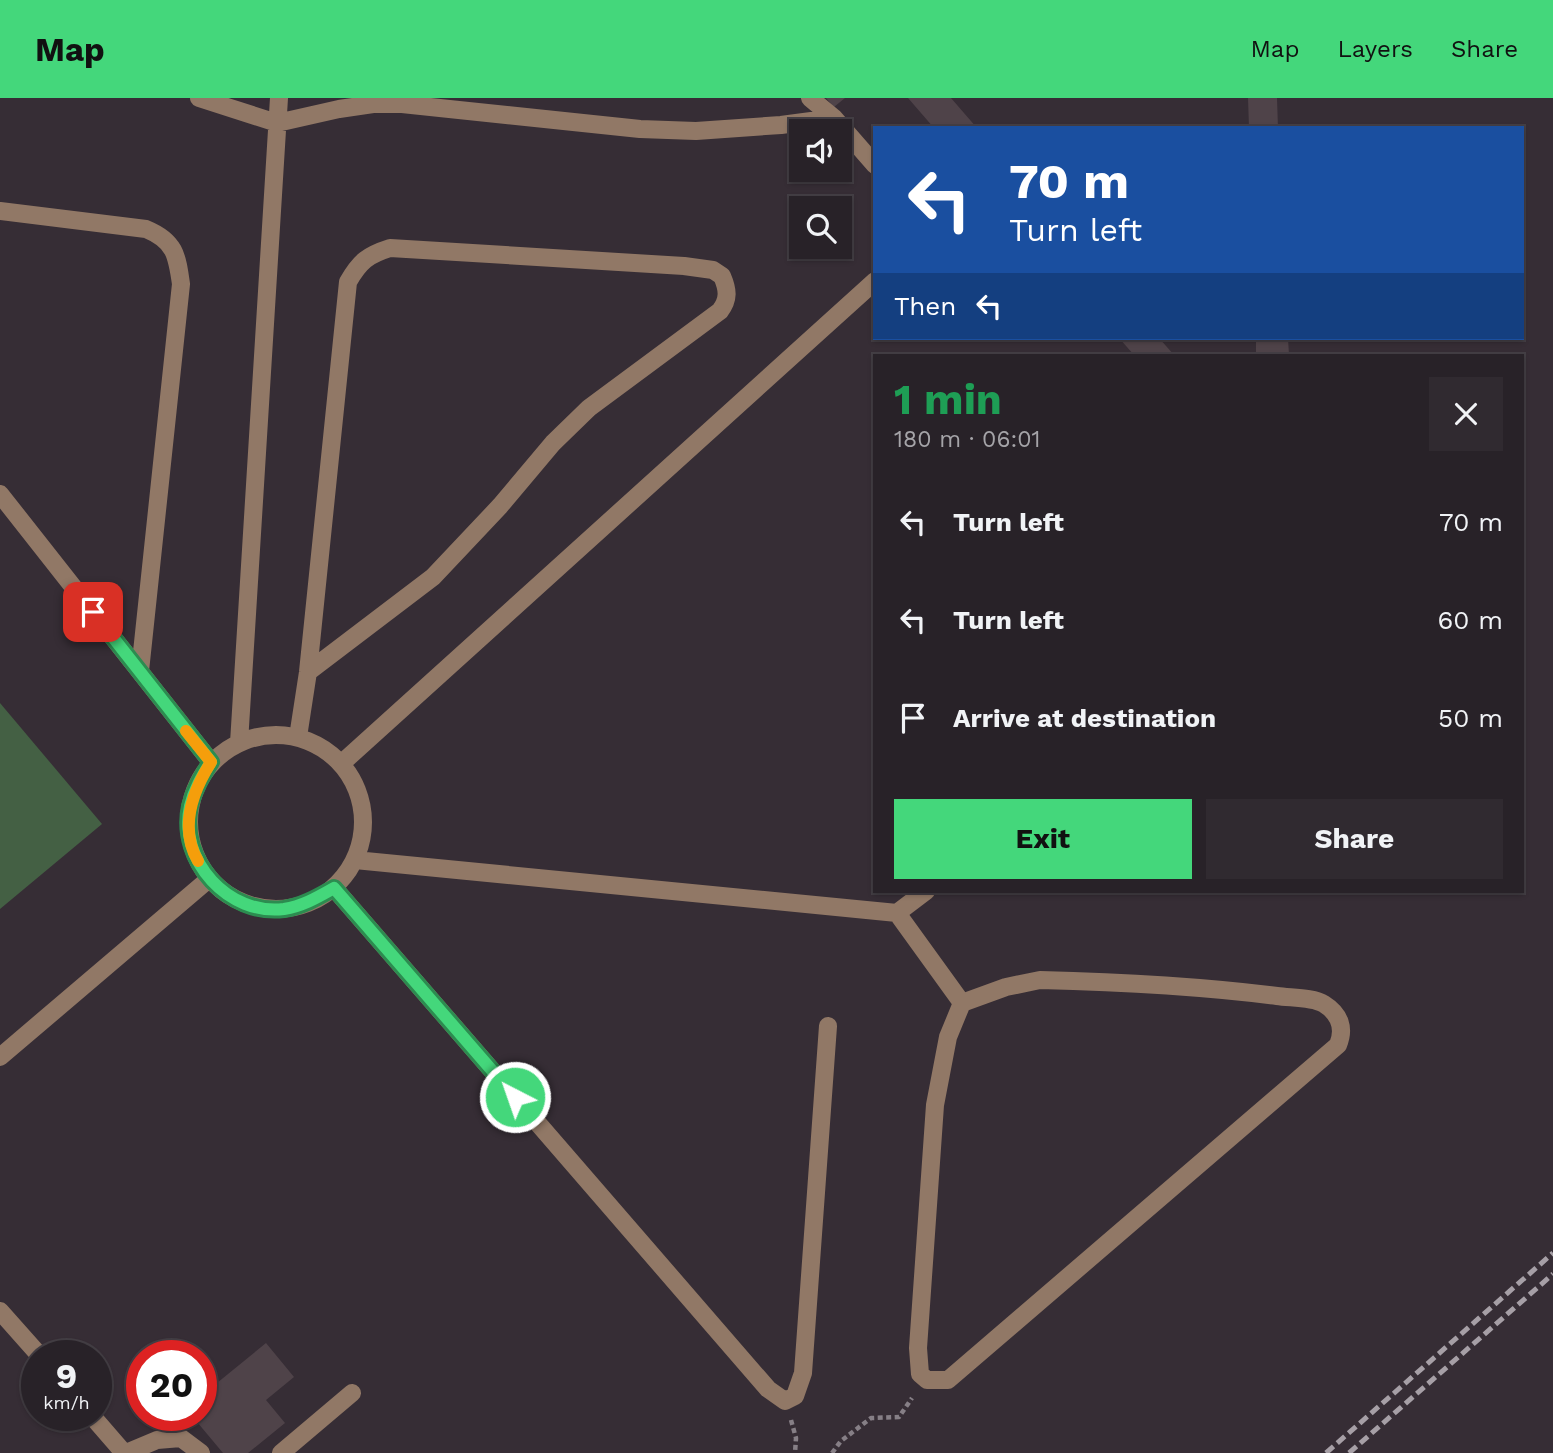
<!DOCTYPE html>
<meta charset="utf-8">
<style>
:root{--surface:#282228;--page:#302a30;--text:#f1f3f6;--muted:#a5a4a8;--line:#443f45;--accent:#44d77b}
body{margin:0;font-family:"Work Sans",sans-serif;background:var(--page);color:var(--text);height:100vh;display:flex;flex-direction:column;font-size:26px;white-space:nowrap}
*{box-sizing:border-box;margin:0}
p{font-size:23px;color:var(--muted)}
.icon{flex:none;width:38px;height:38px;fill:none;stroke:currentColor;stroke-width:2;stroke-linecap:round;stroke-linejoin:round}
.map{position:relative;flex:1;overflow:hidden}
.drawer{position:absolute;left:873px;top:256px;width:651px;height:539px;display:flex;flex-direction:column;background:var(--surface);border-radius:0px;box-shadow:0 2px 5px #0004,0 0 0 2px var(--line)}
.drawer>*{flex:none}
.banner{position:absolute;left:873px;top:28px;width:651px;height:214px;border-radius:0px;box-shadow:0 2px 5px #0004,0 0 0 2px var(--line);background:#1a4fa0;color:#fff;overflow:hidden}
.controls{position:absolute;left:789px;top:21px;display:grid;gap:14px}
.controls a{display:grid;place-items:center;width:63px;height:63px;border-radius:0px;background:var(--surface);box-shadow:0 2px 5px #0004,0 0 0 2px var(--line);font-size:35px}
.speed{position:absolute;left:21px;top:1242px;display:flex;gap:14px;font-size:35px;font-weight:700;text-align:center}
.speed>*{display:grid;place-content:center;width:91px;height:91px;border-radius:50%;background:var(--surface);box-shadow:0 2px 5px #0004,0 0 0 2px var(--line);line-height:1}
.speed small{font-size:18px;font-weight:400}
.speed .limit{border:10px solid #d22;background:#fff;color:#111}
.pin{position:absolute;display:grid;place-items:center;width:60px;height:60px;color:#fff;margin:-30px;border-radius:14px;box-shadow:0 4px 10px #0006}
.me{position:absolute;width:77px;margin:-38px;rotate:319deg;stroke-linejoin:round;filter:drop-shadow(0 0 5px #0008)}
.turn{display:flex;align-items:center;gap:24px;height:147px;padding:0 21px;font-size:32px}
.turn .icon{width:91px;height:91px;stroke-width:2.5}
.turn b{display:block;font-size:49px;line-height:60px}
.then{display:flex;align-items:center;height:66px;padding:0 21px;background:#0003;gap:14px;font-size:26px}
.round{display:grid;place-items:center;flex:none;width:74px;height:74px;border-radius:0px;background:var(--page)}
.overview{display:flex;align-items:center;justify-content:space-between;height:119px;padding:0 21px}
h1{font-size:42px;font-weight:700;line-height:52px;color:#1e9e55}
.button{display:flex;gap:14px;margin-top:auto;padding:14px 21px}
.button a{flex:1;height:80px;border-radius:0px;background:var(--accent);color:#111;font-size:28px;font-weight:700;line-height:80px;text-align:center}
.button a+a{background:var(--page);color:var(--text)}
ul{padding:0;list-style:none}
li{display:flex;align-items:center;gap:21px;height:98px;padding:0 21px}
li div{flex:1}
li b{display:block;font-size:26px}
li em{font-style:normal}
header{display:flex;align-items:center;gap:42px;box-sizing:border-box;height:98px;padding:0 35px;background:var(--accent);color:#111}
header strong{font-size:33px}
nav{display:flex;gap:38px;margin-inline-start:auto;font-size:24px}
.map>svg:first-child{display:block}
.green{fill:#446044}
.building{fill:#4f4349}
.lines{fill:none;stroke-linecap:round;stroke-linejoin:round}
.path{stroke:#867f86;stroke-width:4.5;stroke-dasharray:5 3.5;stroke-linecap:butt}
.minor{stroke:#917866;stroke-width:18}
.rail{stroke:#a69fa6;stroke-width:5;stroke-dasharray:10 5;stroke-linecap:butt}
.route-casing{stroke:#2c8c50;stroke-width:18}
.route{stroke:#44d77b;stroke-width:12}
.slow{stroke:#f59e0b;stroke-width:12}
</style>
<header>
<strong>Map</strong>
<nav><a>Map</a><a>Layers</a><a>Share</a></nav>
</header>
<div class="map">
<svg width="1553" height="1355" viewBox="0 0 1553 1355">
<rect width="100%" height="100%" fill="#362d35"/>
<path class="green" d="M0 605 102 726 0 811Z"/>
<path class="building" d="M826 0H845L834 9Z
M908 0H951L977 30H934Z
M1248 0H1277L1278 30H1249Z
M1119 240H1159L1174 257H1134Z
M1256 240H1288L1289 257H1256Z
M266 1245 294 1279 266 1302 285 1325 248 1355H223L192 1318H201V1298Z"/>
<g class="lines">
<path class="path" d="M791 1322 796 1340 795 1355
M832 1355 841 1343 871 1320 899 1319 912 1300"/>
<path class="minor" d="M199 0 277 25 339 11 373 6H402L640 31 696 33 781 27 834 20
M810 0 834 20 875 67
M0 113 146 131C175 143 177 157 181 186L140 573
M0 396 211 664
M189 724a87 87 0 1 1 174 0a87 87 0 1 1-174 0Z
M298 639 308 574 348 184C360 163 368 157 390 150L684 168 713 172 722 178C728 192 729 201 720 213L589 310 553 345 500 408 433 479 308 574
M239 645 279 0
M342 665 875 183
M355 762 897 815 926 793
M334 790 768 1291 785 1303 795 1298 803 1275 828 928
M897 815 962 905
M1040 882C1119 884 1199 888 1277 898 1291 900 1313 899 1324 906 1340 916 1345 930 1338 947L948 1282H927L920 1276 918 1250 935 1007 948 939 962 905 1006 889Z
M0 959 209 781
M0 1213 40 1258
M92 1318 124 1355
M126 1355 157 1342 181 1340 201 1355
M281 1355 352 1295"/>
<path class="rail" d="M1326 1355 1553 1155
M1349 1355 1553 1176"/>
</g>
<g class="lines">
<defs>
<path id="route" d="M93 514 211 664C202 678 194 691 190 708 178 763 229 818 284 811 303 808 318 799 334 790L515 999"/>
</defs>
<use href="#route" class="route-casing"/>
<use href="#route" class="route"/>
<path class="slow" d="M186 633 211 664C192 694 179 730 198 763"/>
</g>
</svg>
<div class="controls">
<a><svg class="icon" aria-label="sound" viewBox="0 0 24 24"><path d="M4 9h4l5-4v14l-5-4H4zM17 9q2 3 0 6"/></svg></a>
<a><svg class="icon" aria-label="search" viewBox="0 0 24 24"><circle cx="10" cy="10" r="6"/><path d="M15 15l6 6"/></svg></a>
</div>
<div class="speed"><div>9<small>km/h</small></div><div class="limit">20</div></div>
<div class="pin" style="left:93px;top:514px;background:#d93025"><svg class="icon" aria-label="arrive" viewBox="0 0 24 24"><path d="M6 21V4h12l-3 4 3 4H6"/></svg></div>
<svg class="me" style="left:515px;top:999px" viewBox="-20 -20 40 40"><circle r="17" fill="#44d77b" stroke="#fff" stroke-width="3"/><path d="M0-11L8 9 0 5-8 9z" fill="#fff"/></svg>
<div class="banner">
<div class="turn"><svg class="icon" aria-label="left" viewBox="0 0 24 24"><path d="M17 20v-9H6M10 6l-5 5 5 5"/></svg><div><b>70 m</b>Turn left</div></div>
<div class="then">Then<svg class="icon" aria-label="left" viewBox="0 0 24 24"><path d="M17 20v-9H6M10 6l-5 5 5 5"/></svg></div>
</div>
<section class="drawer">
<div class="overview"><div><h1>1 min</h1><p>180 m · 06:01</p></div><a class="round"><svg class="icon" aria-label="close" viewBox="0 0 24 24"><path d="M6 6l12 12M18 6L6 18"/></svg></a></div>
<ul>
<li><svg class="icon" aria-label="left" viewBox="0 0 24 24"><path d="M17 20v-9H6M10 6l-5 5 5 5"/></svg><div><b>Turn left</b></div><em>70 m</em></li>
<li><svg class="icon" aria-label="left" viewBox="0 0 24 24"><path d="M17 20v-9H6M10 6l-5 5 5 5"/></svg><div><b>Turn left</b></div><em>60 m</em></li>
<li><svg class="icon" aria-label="arrive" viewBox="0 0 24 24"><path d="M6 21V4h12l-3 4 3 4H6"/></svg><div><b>Arrive at destination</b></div><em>50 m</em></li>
</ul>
<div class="button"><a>Exit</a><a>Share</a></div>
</section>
</div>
